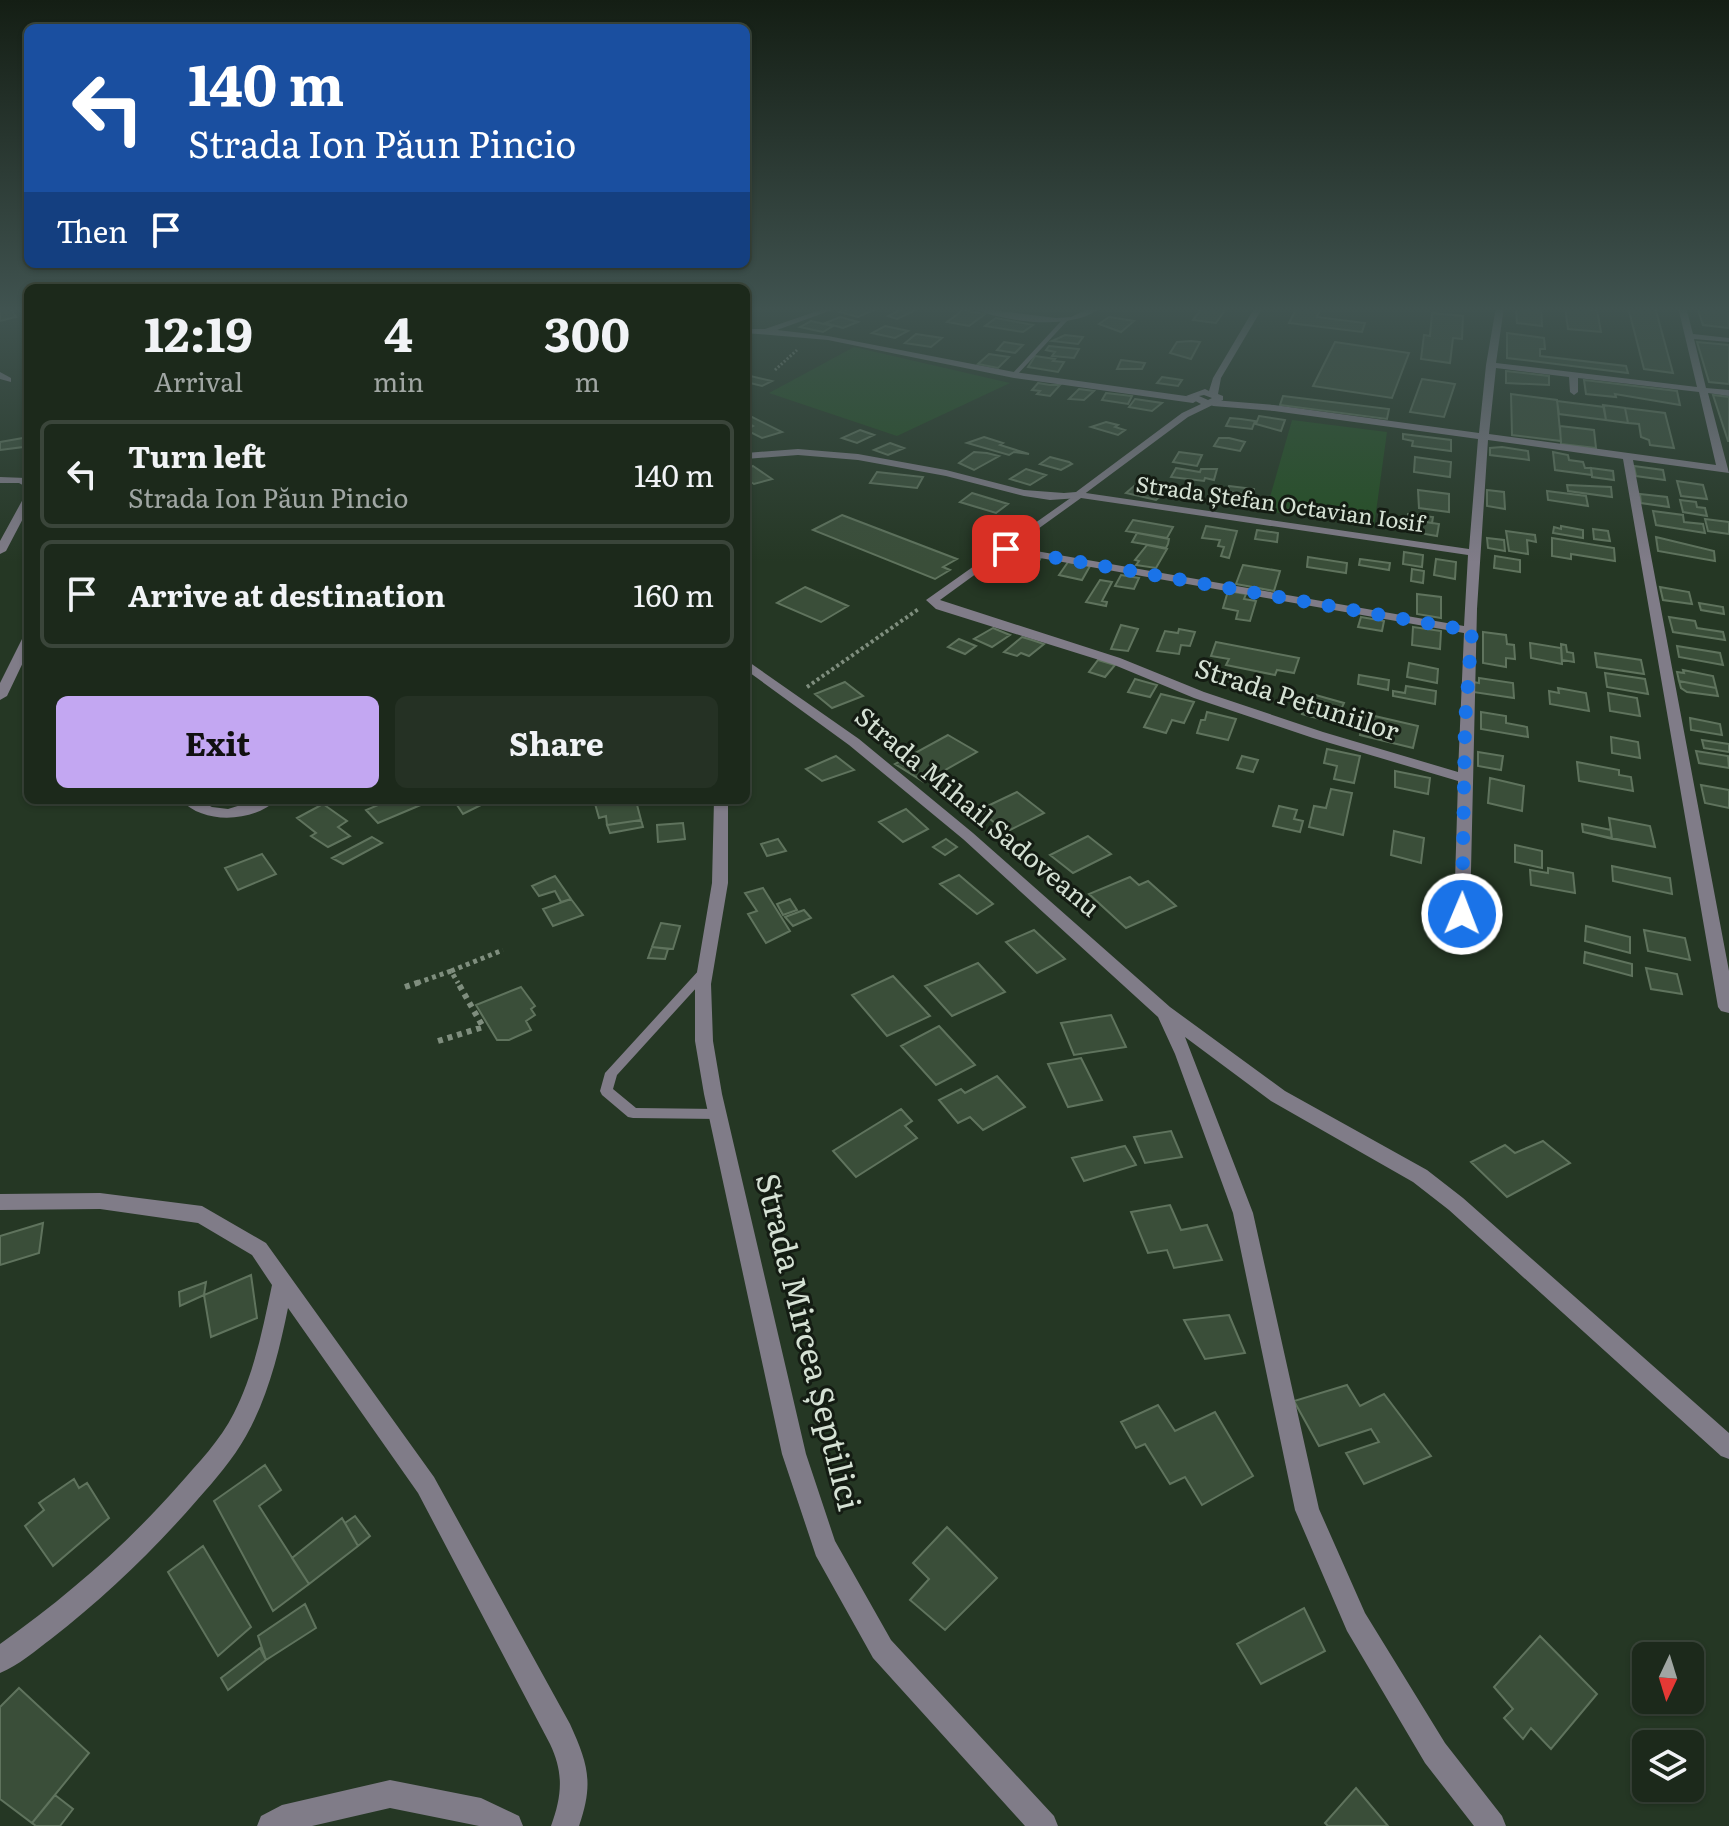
<!DOCTYPE html>
<meta charset="utf-8">
<style>
:root{--surface:#1c291b;--page:#253124;--text:#f1f3f6;--muted:#a0a6a3;--line:#3a453a;--accent:#c3a7f2}
body{margin:0;font-family:Literata,serif;background:var(--page);color:var(--text);height:100vh;display:flex;flex-direction:column;font-size:30px;white-space:nowrap}
*{box-sizing:border-box;margin:0}
p{font-size:26px;color:var(--muted)}
.icon{flex:none;width:44px;height:44px;fill:none;stroke:currentColor;stroke-width:2;stroke-linecap:round;stroke-linejoin:round}
.map{position:relative;flex:1;overflow:hidden}
.details{position:absolute;left:24px;top:284px;width:726px;height:520px;display:flex;flex-direction:column;background:var(--surface);border-radius:12px;box-shadow:0 2px 6px #0004,0 0 0 2px var(--line)}
.details>*{flex:none}
.banner{position:absolute;left:24px;top:24px;width:726px;height:244px;border-radius:12px;box-shadow:0 2px 6px #0004,0 0 0 2px var(--line);background:#1a4fa0;color:#fff;overflow:hidden}
.needle{width:52px;rotate:184deg}
.tools{position:absolute;left:1632px;top:1642px;display:grid;gap:16px}
.tools a{display:grid;place-items:center;width:72px;height:72px;border-radius:12px;background:var(--surface);box-shadow:0 2px 6px #0004,0 0 0 2px var(--line);font-size:40px}
.pin{position:absolute;display:grid;place-items:center;width:68px;height:68px;color:#fff;margin:-34px;border-radius:16px;box-shadow:0 4px 12px #0006}
.me{position:absolute;width:88px;margin:-44px;rotate:1deg;stroke-linejoin:round;filter:drop-shadow(0 0 6px #0008)}
.turn{display:flex;align-items:center;gap:28px;height:168px;padding:0 32px;font-size:36px}
.turn .icon{width:104px;height:104px;stroke-width:2.5}
.turn b{display:block;font-size:56px;line-height:68px}
.then{display:flex;align-items:center;height:76px;padding:0 32px;background:#0003;gap:16px;font-size:30px}
.eta{display:flex;justify-content:space-evenly;align-items:center;height:136px;text-align:center}
.eta b{font-size:48px;font-weight:700;line-height:56px}
.primary-button{display:flex;gap:16px;margin-top:auto;padding:16px 32px}
.primary-button a{flex:1;height:92px;border-radius:12px;background:var(--accent);color:#111;font-size:32px;font-weight:700;line-height:92px;text-align:center}
.primary-button a+a{background:var(--page);color:var(--text)}
ul{padding:0;list-style:none}
li{display:flex;align-items:center;gap:24px;height:108px;margin:0 16px 12px;padding:0 16px;border:4px solid var(--line);border-radius:12px}
li div{flex:1}
li b{display:block;font-size:30px}
li em{font-style:normal}
.map>svg:first-child{display:block}
.green{fill:#244f23}
.building{fill:#3a4e39;stroke:#5f735d;stroke-width:2}
.lines{fill:none;stroke-linecap:round;stroke-linejoin:round}
.path-far3{stroke:#7f8e7e;stroke-width:3;stroke-dasharray:2 2;stroke-linecap:butt}
.path-far2{stroke:#7f8e7e;stroke-width:4;stroke-dasharray:3 3;stroke-linecap:butt}
.path-far1{stroke:#7f8e7e;stroke-width:5;stroke-dasharray:4 4;stroke-linecap:butt}
.path{stroke:#7f8e7e;stroke-width:6;stroke-dasharray:5 5;stroke-linecap:butt}
.service{fill:#807c88;fill-rule:evenodd}
.minor{fill:#807c88;fill-rule:evenodd}
.tertiary{fill:#807c88;fill-rule:evenodd}
.route{stroke:#1a73e8;stroke-width:14;stroke-dasharray:0 25.2}
.labels{text-anchor:middle;stroke-width:6;stroke-linejoin:round;paint-order:stroke}
.far-street-label{font-size:22px;fill:#d5e1d4;stroke:#141c13}
.street-label{font-size:26px;fill:#d5e1d4;stroke:#141c13}
.near-street-label{font-size:32px;fill:#d5e1d4;stroke:#141c13}
</style>
<div class="map">
<svg width="1729" height="1826" viewBox="0 0 1729 1826">
<rect width="100%" height="100%" fill="#253724"/>
<path class="green" d="M854 347 1010 383 897 436 769 393Z
M1292 420 1387 432 1374 527 1266 511Z"/>
<path class="building" d="M0 307H9L16 317 0 321Z
M853 307H863L874 310 858 317 840 312Z
M906 307H922L897 319 888 316Z
M1203 307H1227L1216 323 1193 320Z
M1297 307H1321L1317 317 1365 323 1362 332 1289 323Z
M1516 307H1541L1542 326 1517 323Z
M1565 307 1597 310 1601 332 1568 329Z
M1628 307H1655L1673 373 1644 369Z
M1697 307 1728 308 1729 328 1703 325Z
M963 310 985 314 969 326 947 322Z
M1432 313 1463 316 1462 339 1453 338 1450 363 1421 359 1424 335 1430 336Z
M840 317 858 322 843 328 825 323Z
M1109 317 1134 321 1121 332 1099 324Z
M996 318 1033 325 1023 332 985 326Z
M811 321 833 326 823 332 800 327Z
M885 326 908 331 895 338 872 333Z
M1507 333 1544 338 1545 349H1540V356L1626 366 1628 373 1507 358Z
M916 334 942 338 931 347 905 343Z
M1065 335 1083 337 1078 344 1052 341Z
M1191 341 1200 342 1191 359 1170 353 1177 342Z
M1004 342 1023 345 1015 353 997 350Z
M1335 342 1409 353 1392 398 1313 386Z
M1697 342 1729 345V384L1709 382Z
M1049 346 1079 349 1074 358 1052 356 1055 352 1046 350Z
M989 354 1009 357 998 368 978 364Z
M1035 356 1055 359 1053 361 1064 362 1058 372 1028 367Z
M1121 360 1145 363 1142 369H1117Z
M1506 371 1549 376V385L1506 383Z
M746 375 772 381 762 386 746 382Z
M1162 377 1182 380 1178 386 1157 383Z
M1422 379 1455 384 1444 417 1410 412Z
M1584 380 1677 391 1680 405 1615 394 1616 397 1586 394Z
M1038 383 1050 385H1060L1050 396 1037 394 1040 391 1032 390Z
M1079 389 1094 391 1084 400 1069 399Z
M1106 393 1132 396 1128 404 1102 400Z
M1511 394 1557 400 1561 441 1512 435Z
M1713 395 1729 397V441H1728Z
M1283 396 1389 409 1387 419 1280 405Z
M1135 399 1162 403 1152 411 1129 407Z
M1557 401 1604 407 1606 420 1559 414Z
M1603 405 1625 408 1628 423 1606 420Z
M1625 408 1665 413 1674 448 1650 445 1649 440 1641 437 1639 424 1628 423Z
M746 414 782 432 762 438 746 430 753 426 746 422Z
M1259 416 1285 420 1281 431 1256 424Z
M1230 418 1241 419 1255 421 1252 429 1226 426Z
M1106 422 1118 425 1115 427 1125 430 1118 435 1091 427Z
M1560 426 1594 430 1596 448 1561 444Z
M860 430 874 435 857 443 842 438Z
M1403 434 1451 440V451L1412 446 1413 441 1403 439Z
M984 437 1003 443 1000 445 1029 454 1014 452 1009 455 967 443Z
M23 438V447L0 450V442Z
M1219 438H1229L1245 442 1240 451 1214 446Z
M890 443 904 448 888 455 874 450Z
M1502 447 1528 451 1529 460 1490 455V448Z
M974 452 987 453 999 456 974 470 959 463Z
M1179 452 1202 455 1197 466 1173 462Z
M1553 452 1568 455 1569 460 1583 462 1585 468H1591L1592 475 1555 470Z
M1050 457 1069 462 1072 464 1061 470 1040 464Z
M1415 457 1451 462 1450 477 1414 472Z
M753 466 772 479 754 484 746 479V469Z
M1634 466 1663 470 1665 480 1636 476Z
M1176 468 1200 472 1201 469H1217L1214 480 1205 478 1204 481 1171 477Z
M1591 468 1613 471 1614 480 1592 477Z
M1026 469 1046 475 1030 485 1010 479Z
M877 472 923 477 917 488 870 483Z
M1677 481 1703 485 1707 499 1681 496Z
M1567 485 1611 487 1612 497 1568 491Z
M1134 486 1164 493 1156 500 1126 493Z
M1229 486 1254 489 1253 495 1228 492Z
M1418 490 1449 494V512L1419 508Z
M1487 490 1504 492 1505 509 1487 506Z
M1547 491 1586 496 1588 506 1548 500Z
M972 493 1008 504 996 513 960 502Z
M1640 494 1667 497 1669 507 1641 503Z
M1680 500 1696 502 1697 507 1705 508 1707 516 1683 512Z
M1653 511 1683 515 1684 522 1703 524 1705 533 1656 525Z
M1408 514 1433 517 1432 523 1420 521 1419 530 1407 529Z
M842 515 957 559 943 567 950 570 935 579 813 530Z
M1705 519 1729 522V534L1708 531Z
M1133 520 1173 527 1167 538 1126 531Z
M1420 521 1439 524 1437 536 1419 533Z
M1206 526 1237 531 1229 558 1221 556 1224 547 1218 546 1220 540 1202 538Z
M1561 526 1583 530V538L1553 533 1554 527 1561 529Z
M1593 529 1608 531 1610 541 1594 539Z
M1257 530 1278 533 1277 542 1255 539Z
M1506 531 1535 535 1536 542 1527 540 1528 554 1509 551Z
M1137 533 1169 539 1168 544 1166 548 1132 542Z
M1656 537 1714 551 1715 561 1658 551Z
M1487 538 1504 540 1505 551 1488 548Z
M1552 538 1614 548 1615 561 1571 554V559L1552 556Z
M1147 545 1167 549 1156 568 1136 565 1139 561 1135 560Z
M1404 552 1423 555 1422 567 1403 564Z
M1022 554 1041 557 1034 571 1014 567Z
M1495 556 1520 560V572L1494 568Z
M1308 557 1347 563 1346 573 1307 567Z
M1360 559 1390 563 1389 570 1359 565Z
M1436 559 1456 562 1455 579 1434 575Z
M1068 562 1090 566 1082 580 1059 575Z
M1243 565 1280 571 1274 591 1236 584Z
M993 566 1015 570 1007 581 984 576Z
M1412 569 1424 571 1423 583 1411 581Z
M1121 575 1139 578 1134 589 1115 586Z
M1100 580 1112 582 1102 601 1107 602 1106 606 1086 602Z
M805 587 848 606 821 622 777 603Z
M1660 587 1689 592 1692 604 1663 600Z
M1228 591 1246 594 1244 599 1256 601 1250 621 1236 619 1238 611 1223 608Z
M1417 594 1441 597V618L1417 614Z
M1699 603 1723 607 1724 614 1701 610Z
M1361 617 1384 621 1382 631 1358 627Z
M1669 617 1695 621 1697 628 1723 632 1725 640 1673 632Z
M1121 625 1138 629 1128 651 1111 649Z
M1413 627 1441 631 1440 649 1412 645Z
M993 628 1010 635 992 647 974 639Z
M1179 629 1195 632 1190 646 1181 645 1179 654 1157 651 1165 631 1178 633Z
M1483 632 1506 635 1507 644 1514 645 1515 659 1506 658V667L1483 663Z
M1022 637 1032 640 1044 644 1029 656 1021 653 1017 656 1004 652Z
M959 639 976 646 965 654 948 647Z
M1216 642 1299 658 1294 673 1277 670 1275 675 1226 665 1229 659 1211 656Z
M1530 643 1561 648 1562 664 1531 658Z
M1561 644 1566 645 1567 652 1573 653 1574 662 1562 660Z
M1677 646 1720 653 1723 665 1679 657Z
M1595 653 1641 660 1644 674 1597 667Z
M1098 660 1115 665 1105 677 1089 672Z
M1409 663 1438 669 1437 683 1407 677Z
M1683 670 1713 676 1716 688 1679 681 1677 672 1684 673Z
M1605 673 1645 679 1648 694 1607 687Z
M1359 675 1389 680 1388 690 1358 684Z
M1479 678 1513 683 1514 698 1473 692V682L1479 683Z
M1135 679 1157 685 1150 697 1128 692Z
M1679 681 1716 688 1718 696 1687 692 1681 688Z
M845 682 863 696 832 708 815 694Z
M1406 686 1436 691 1435 704 1393 696V691L1405 693Z
M1558 688 1586 693 1589 711 1550 704 1549 691 1559 693Z
M1608 693 1637 698 1640 716 1610 711Z
M1161 694 1194 702 1184 723 1172 720 1166 733 1144 727Z
M1312 694 1344 703 1335 723 1302 714Z
M1207 712 1236 719 1228 740 1197 733 1201 720H1205Z
M1481 712 1506 716V723L1527 727 1528 737 1481 729Z
M1366 714 1418 726 1413 748 1360 735Z
M1690 718 1720 724 1722 735 1691 730Z
M948 735 977 752 924 782 895 764Z
M1611 737 1638 742 1640 758 1612 753Z
M1702 740 1729 744V752L1704 748Z
M1327 749 1360 756 1354 783 1334 779 1337 766 1324 763Z
M1696 751 1728 756 1729 768 1699 763Z
M1478 752 1503 756 1501 770 1478 766Z
M836 756 854 770 822 781 806 769Z
M1242 756 1258 760 1253 772 1237 768Z
M1577 762 1619 770V775L1631 777 1633 791 1579 781Z
M1395 771 1430 778 1428 794 1395 787Z
M1490 778 1524 786 1522 811 1488 803Z
M1701 785 1729 790V808L1705 803Z
M1331 789 1352 793 1343 835 1309 827 1314 806 1326 808Z
M1017 792 1044 813 1006 832 979 810Z
M390 800H420L423 804 378 823 366 810Z
M464 800H491L463 814 457 805Z
M594 800H612L613 804 636 801 641 820 607 825 606 816 599 818Z
M323 804 347 821 338 827 350 836 328 847 311 836 316 833 297 818Z
M1279 806 1297 810 1294 819 1303 821 1300 832 1273 826Z
M906 809 928 829 903 842 879 822Z
M1609 818 1650 826 1655 847 1612 839Z
M1609 818 1650 826 1655 847 1583 832 1582 824 1611 830Z
M641 820 643 827 610 833 607 825Z
M683 823 685 839 658 842 657 825Z
M1582 824 1611 830 1612 839 1583 832Z
M1394 831 1424 838 1421 863 1391 855Z
M1088 836 1111 854 1073 873 1050 855Z
M372 837 382 843 343 864 332 858Z
M778 839 786 851 767 856 761 844Z
M946 839 957 847 945 855 933 847Z
M1515 845 1542 851V868L1515 862Z
M262 854 276 874 238 890 225 868Z
M1612 866 1670 878 1672 894 1613 881Z
M1548 868 1573 873 1575 893 1531 885 1530 870 1548 873Z
M959 875 993 904 977 914 940 884Z
M555 876 571 899 561 902 555 891 539 896 532 886Z
M1130 877 1139 885 1148 881 1176 906 1126 928 1089 894Z
M763 888 790 931 766 943 748 914 757 911 745 893Z
M571 899 583 915 553 926 543 909Z
M790 899 797 910 783 915 777 904Z
M804 910 811 918 793 926 785 917Z
M661 923 680 926 673 949 652 947Z
M1586 926 1630 937V953L1585 941Z
M1034 930 1065 959 1037 973 1006 942Z
M1644 930 1685 938 1690 960 1648 951Z
M652 947 668 949 665 959 648 958Z
M1585 952 1632 964V976L1584 963Z
M978 963 1005 992 952 1016 925 986Z
M1646 968 1677 974 1682 994 1651 989Z
M893 976 930 1016 887 1036 852 995Z
M521 987 535 1006 531 1009 535 1015 526 1021 531 1030 509 1040H497L476 1005Z
M1111 1015 1126 1047 1074 1055 1061 1023Z
M939 1026 975 1065 936 1085 901 1046Z
M1081 1058 1102 1100 1068 1107 1048 1064Z
M997 1076 1025 1107 983 1130 970 1117 958 1123 939 1100 961 1089 965 1093Z
M901 1109 912 1121 905 1126 917 1138 856 1177 833 1151Z
M1171 1131 1182 1157 1145 1163 1134 1137Z
M1543 1141 1570 1163 1507 1197 1471 1162 1505 1145 1515 1153Z
M1125 1146 1136 1165 1084 1181 1072 1158Z
M1170 1205 1181 1230 1207 1225 1222 1260 1174 1268 1167 1250 1148 1253 1131 1212Z
M43 1223 39 1253 0 1265V1236Z
M251 1275 257 1318 211 1337 204 1295Z
M206 1282 204 1295 180 1306 179 1292Z
M1229 1315 1245 1353 1205 1359 1184 1320Z
M1347 1385 1360 1406 1384 1394 1431 1456 1364 1484 1346 1453 1379 1442 1371 1429 1319 1446 1294 1401Z
M1158 1405 1175 1431 1215 1412 1253 1476 1202 1505 1185 1477 1170 1484 1145 1444 1136 1448 1121 1422Z
M265 1465 281 1490 259 1506 309 1584 273 1611 214 1501Z
M74 1479 79 1488 87 1483 109 1518 53 1566 25 1526 44 1510 39 1503Z
M355 1516 370 1536 358 1546 345 1523Z
M342 1518 358 1546 309 1584 292 1558Z
M947 1527 997 1578 945 1630 910 1600 929 1579 913 1563Z
M203 1546 251 1627 218 1656 168 1572Z
M305 1604 316 1628 266 1660 258 1636Z
M1304 1608 1325 1651 1261 1684 1237 1644Z
M1540 1636 1597 1694 1551 1749 1531 1728 1523 1739 1504 1718 1513 1709 1494 1687Z
M260 1648 266 1660 228 1690 221 1678Z
M19 1688 89 1753 32 1823 0 1799V1707Z
M1356 1788 1388 1826H1328L1325 1823Z
M55 1795 73 1809 60 1826H36L32 1823Z"/>
<g class="lines">
<path class="path-far3" d="M775 370 797 350"/>
<path class="path-far2" d="M807 687 920 608"/>
<path class="path-far1" d="M451 971 503 950
M417 983 451 971 458 983"/>
<path class="path" d="M405 987 423 981
M438 1041 483 1027 457 981"/>
<path class="service" d="M1063 319 1068 320 1016 376H1012V374Z
M704 968 708 969 710 972 708 975 617 1075 613 1089 636 1108 718 1109 723 1110 724 1114 723 1118 718 1119 633 1118 628 1117 602 1095 600 1091 605 1073 700 969Z"/>
<path class="minor" d="M829 307H840L777 330 828 336 1014 372 1193 397 1198 400 1193 403 1014 378 828 340 746 333V329H765Z
M970 307 1056 318 1071 317 1092 307H1101C1074 332 1001 322 970 307Z
M1496 307H1504L1496 363 1697 387 1678 307H1686L1693 334 1729 338V342L1694 339 1706 388 1729 390V396L1708 393 1729 473 1633 460 1729 971V1013L1721 1011 1718 1007 1623 459 1488 440 1477 609 1470 914 1462 919 1454 914 1458 781 1313 738 1194 698 1112 664 936 609 926 600 1079 492 1469 549 1478 439 1274 411 1213 406 1208 403 1213 400 1274 405 1479 433 1486 365ZM1496 368 1569 377 1570 392 1574 395 1578 392V378L1699 392 1716 465 1489 434ZM1081 498 1468 555 1464 626 1013 547ZM1006 552 1464 633 1458 772 1323 732 1204 692 1120 658 940 600Z
M0 372 11 378V382L0 379Z
M0 477 26 478 28 488 19 483H0Z
M28 496V509L6 551 0 554V541L23 499Z
M28 635V652L7 696 0 700V683L22 639Z
M746 660 859 739 973 833 1170 1007 1285 1091 1427 1170 1463 1198 1729 1433V1459L1721 1456 1449 1210 1413 1182 1271 1101 1185 1037 1253 1213 1319 1509 1365 1613 1445 1743 1502 1816 1506 1826H1474L1425 1763 1347 1631 1295 1510 1233 1213 1175 1054 1158 1017 963 839 849 745 746 670Z
M181 800H198L212 807 228 809 257 800H277C253 822 204 825 181 800Z
M100 1193 202 1206 266 1243 434 1477 570 1724C588 1764 594 1783 579 1826H551C562 1796 564 1773 550 1744L418 1493 288 1308C279 1352 268 1397 246 1436 233 1459 215 1480 198 1499 153 1551 105 1597 51 1639 35 1651 19 1665 0 1673V1644C65 1598 125 1546 178 1486 198 1463 220 1441 234 1413 254 1374 263 1328 272 1285L252 1255 198 1223 100 1209 0 1210V1194Z"/>
<path class="tertiary" d="M1255 307H1263L1221 378 1218 394 1223 396V400L1188 417 1079 498 1050 500 1024 496 946 476 858 460 798 455 746 459V453L798 449 858 454 946 470 1024 490 1064 493 1076 492 1182 413 1201 404 1186 396 1205 389 1209 391 1213 378ZM1204 395 1212 398 1208 400 1199 396Z
M714 800H728V883L711 984 713 1041 722 1094 806 1454 835 1541 891 1640 1054 1816 1058 1826H1025L873 1658 816 1556 782 1454 704 1094 695 1041V984L712 883Z
M390 1780 481 1798 519 1816 523 1826H479L390 1808 312 1826H257L261 1816 282 1805Z"/>
</g>
<linearGradient id="sky" x2="0" y2="1"><stop stop-color="#141e14"/><stop offset="0.55" stop-color="#405350"/><stop offset="1" stop-color="#405350" stop-opacity="0"/></linearGradient>
<rect width="1729" height="562" fill="url(#sky)"/>
<g class="lines">
<path class="route" d="M1006 549 1472 631 1465 722 1462 914"/>
</g>
<g class="labels">
<g class="far-street-label">
<text transform="translate(1280 504) rotate(8)" y="8">Strada Ștefan Octavian Iosif</text>
</g>
<g class="street-label">
<text transform="translate(1297 700) rotate(18)" y="9">Strada Petuniilor</text>
<text transform="translate(977 812) rotate(40)" y="9">Strada Mihail Sadoveanu</text>
</g>
<g class="near-street-label">
<text transform="translate(808 1342) rotate(76)" y="11">Strada Mircea Șeptilici</text>
</g>
</g>
</svg>
<div class="tools">
<a><svg class="needle" viewBox="-14 -14 28 28"><path d="M0-13l5 13h-10z" fill="#e53935"/><path d="M0 13l5-13h-10z" fill="#a0a6a3"/></svg></a>
<a><svg class="icon" aria-label="layers" viewBox="0 0 24 24"><path d="M12 4l9 5-9 5-9-5zM3 14l9 5 9-5"/></svg></a>
</div>
<div class="pin" style="left:1006px;top:549px;background:#d93025"><svg class="icon" aria-label="arrive" viewBox="0 0 24 24"><path d="M6 21V4h12l-3 4 3 4H6"/></svg></div>
<svg class="me" style="left:1462px;top:914px" viewBox="-20 -20 40 40"><circle r="17" fill="#1a73e8" stroke="#fff" stroke-width="3"/><path d="M0-11L8 9 0 5-8 9z" fill="#fff"/></svg>
<div class="banner">
<div class="turn"><svg class="icon" aria-label="left" viewBox="0 0 24 24"><path d="M17 20v-9H6M10 6l-5 5 5 5"/></svg><div><b>140 m</b>Strada Ion Păun Pincio</div></div>
<div class="then">Then<svg class="icon" aria-label="arrive" viewBox="0 0 24 24"><path d="M6 21V4h12l-3 4 3 4H6"/></svg></div>
</div>
<section class="details">
<div class="eta">
<div><b>12:19</b><p>Arrival</p></div>
<div><b>4</b><p>min</p></div>
<div><b>300</b><p>m</p></div>
</div>
<ul>
<li><svg class="icon" aria-label="left" viewBox="0 0 24 24"><path d="M17 20v-9H6M10 6l-5 5 5 5"/></svg><div><b>Turn left</b><p>Strada Ion Păun Pincio</p></div><em>140 m</em></li>
<li><svg class="icon" aria-label="arrive" viewBox="0 0 24 24"><path d="M6 21V4h12l-3 4 3 4H6"/></svg><div><b>Arrive at destination</b></div><em>160 m</em></li>
</ul>
<div class="primary-button"><a>Exit</a><a>Share</a></div>
</section>
</div>
